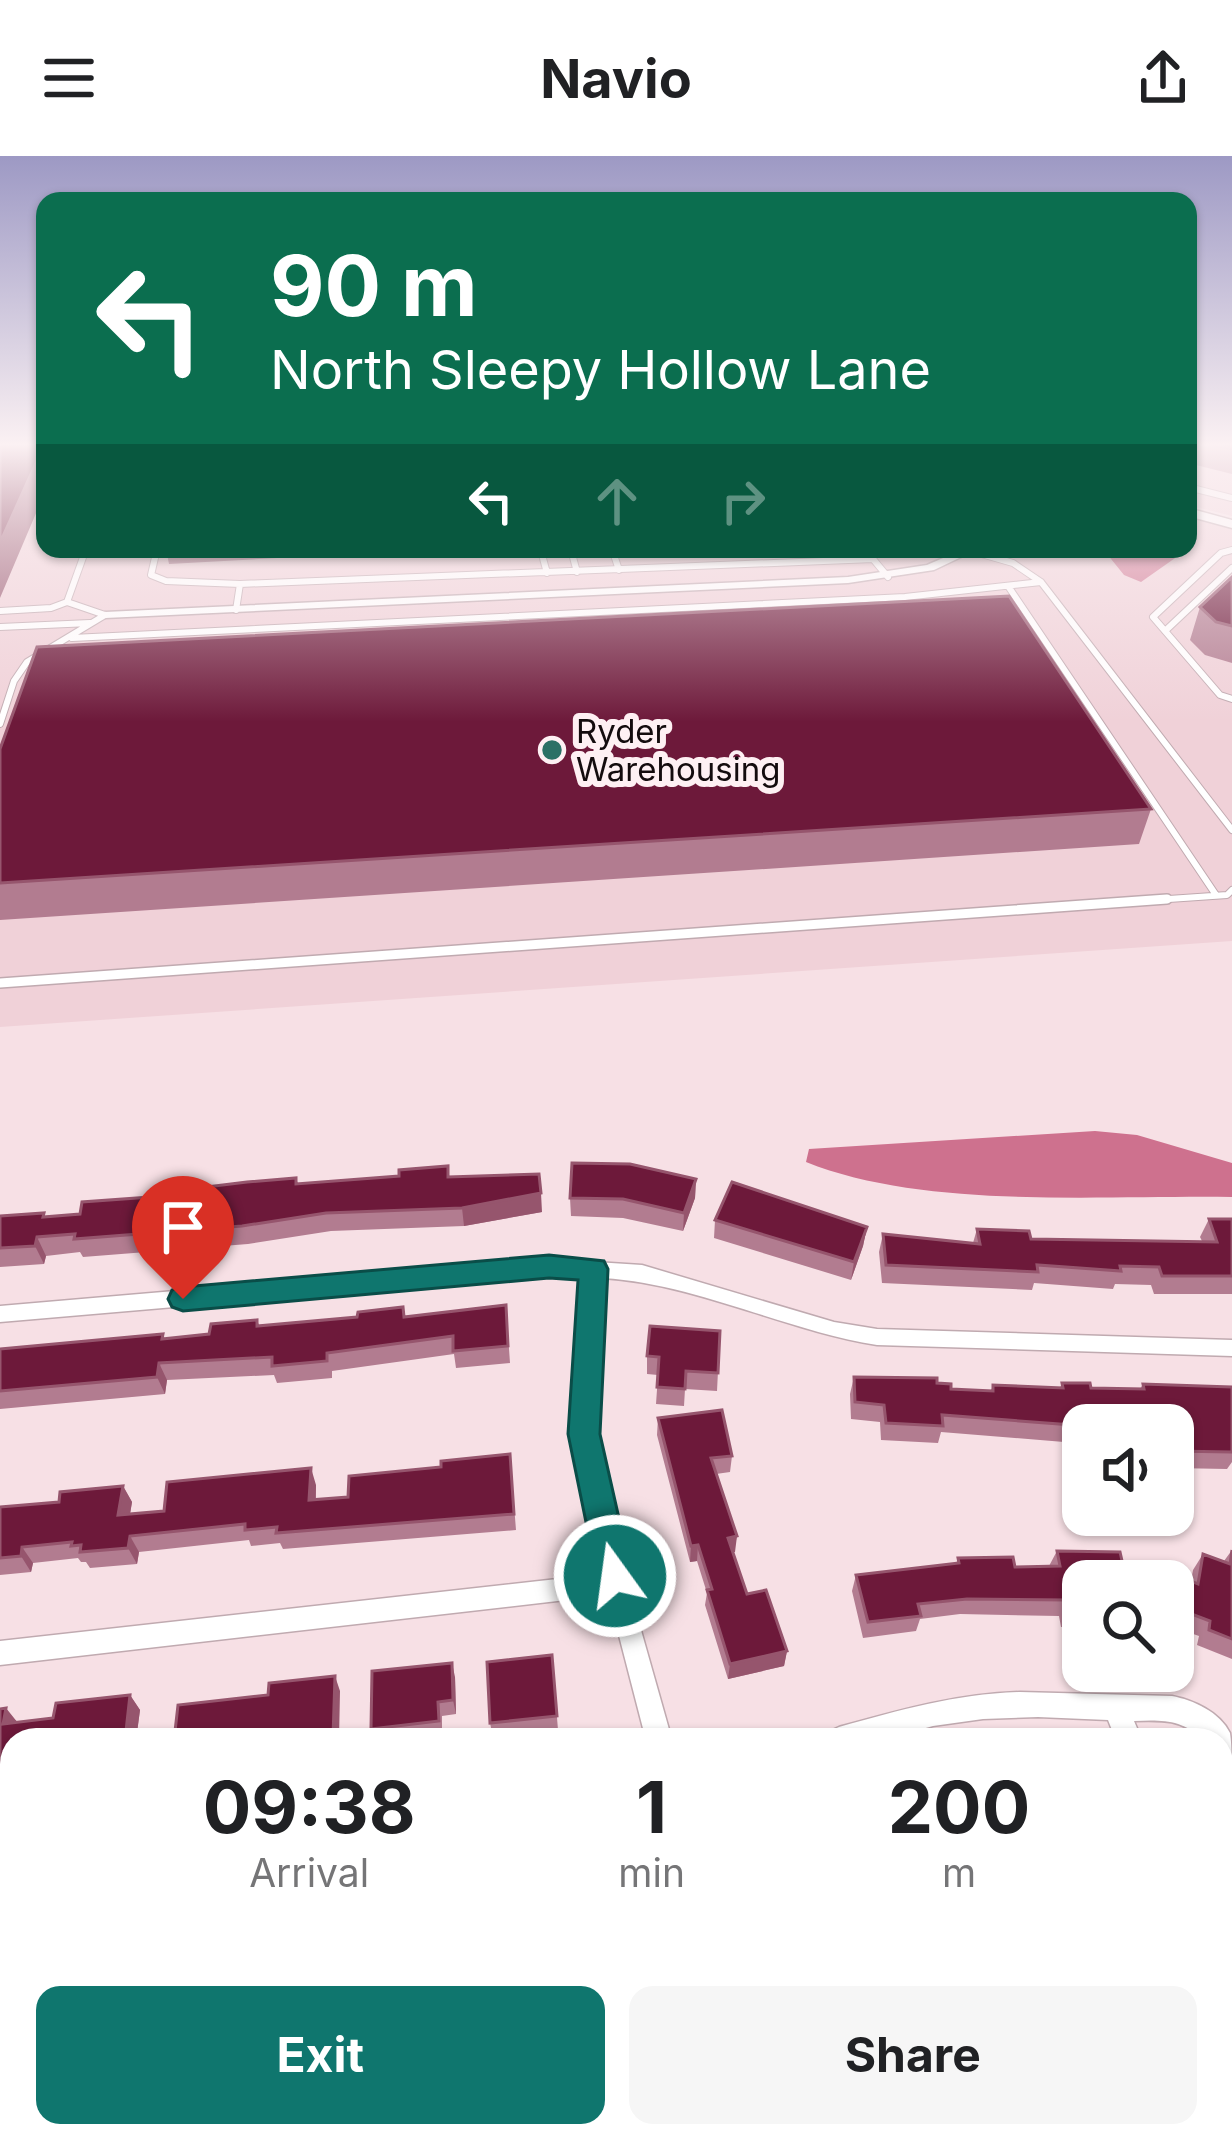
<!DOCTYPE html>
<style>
:root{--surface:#fff;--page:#f6f6f6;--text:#202124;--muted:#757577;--accent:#0f766e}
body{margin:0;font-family:Inter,sans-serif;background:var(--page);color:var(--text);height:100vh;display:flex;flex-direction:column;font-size:45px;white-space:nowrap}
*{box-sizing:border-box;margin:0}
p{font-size:39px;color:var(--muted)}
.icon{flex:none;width:66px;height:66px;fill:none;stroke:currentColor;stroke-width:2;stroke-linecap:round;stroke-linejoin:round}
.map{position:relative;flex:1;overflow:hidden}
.details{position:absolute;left:0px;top:1572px;width:1233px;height:420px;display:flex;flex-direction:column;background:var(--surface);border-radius:36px 36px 0 0;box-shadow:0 3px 9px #0004}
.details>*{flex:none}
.top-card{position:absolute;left:36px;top:36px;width:1161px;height:366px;border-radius:24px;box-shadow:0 3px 9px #0004;background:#0b6e4f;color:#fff;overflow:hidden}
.controls{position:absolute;left:1062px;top:1248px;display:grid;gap:24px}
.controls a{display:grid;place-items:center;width:132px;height:132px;border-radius:24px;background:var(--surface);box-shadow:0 3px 9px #0004;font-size:60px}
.pin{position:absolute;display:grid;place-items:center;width:102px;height:102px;color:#fff;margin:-123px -51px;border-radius:50% 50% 50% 0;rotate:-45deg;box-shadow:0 0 12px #0007}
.pin .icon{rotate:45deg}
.me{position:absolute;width:132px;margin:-66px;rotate:346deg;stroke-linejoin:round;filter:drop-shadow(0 0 9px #0008)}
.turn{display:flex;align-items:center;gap:42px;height:252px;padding:0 36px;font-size:54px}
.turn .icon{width:156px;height:156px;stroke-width:2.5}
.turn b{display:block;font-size:84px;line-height:102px}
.lanes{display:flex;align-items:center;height:114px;padding:0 36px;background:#0003;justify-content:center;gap:60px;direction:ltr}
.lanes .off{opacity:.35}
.eta{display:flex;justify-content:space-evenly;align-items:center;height:204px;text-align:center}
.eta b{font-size:72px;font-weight:700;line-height:84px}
.action{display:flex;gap:24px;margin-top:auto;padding:24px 36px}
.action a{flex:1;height:138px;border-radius:24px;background:var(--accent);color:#fff;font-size:48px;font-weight:700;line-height:138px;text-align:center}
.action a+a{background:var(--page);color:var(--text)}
header{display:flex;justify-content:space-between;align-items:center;height:156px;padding:0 36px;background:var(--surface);font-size:54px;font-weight:700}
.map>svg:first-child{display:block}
.built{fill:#f0d1d8}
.water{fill:#ce718e}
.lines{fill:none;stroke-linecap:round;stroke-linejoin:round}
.service-far1-casing{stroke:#c0aab0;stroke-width:8}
.service-casing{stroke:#c0aab0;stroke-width:12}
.minor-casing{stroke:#c0aab0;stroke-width:3}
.tertiary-casing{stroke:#c0aab0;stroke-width:3}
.service-far1{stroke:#fff;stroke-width:6}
.service{stroke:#fff;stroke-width:9}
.minor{fill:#fff;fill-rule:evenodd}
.tertiary{fill:#fff;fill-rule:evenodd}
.wall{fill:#b27c90}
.shaded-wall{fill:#96556d}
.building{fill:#6d193a;stroke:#96556d;stroke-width:3}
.route{fill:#0f766e;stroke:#0a4d48;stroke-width:3}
.poi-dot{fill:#2b7166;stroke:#fef0f3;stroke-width:4.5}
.labels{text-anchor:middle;stroke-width:12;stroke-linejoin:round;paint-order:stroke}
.far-poi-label{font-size:33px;fill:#140c0e;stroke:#fef0f3;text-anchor:start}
</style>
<header><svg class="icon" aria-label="menu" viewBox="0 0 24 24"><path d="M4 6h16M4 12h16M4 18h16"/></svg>Navio<svg class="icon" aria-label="share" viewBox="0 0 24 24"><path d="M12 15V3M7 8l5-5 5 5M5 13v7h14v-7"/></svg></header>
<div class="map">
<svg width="1232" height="1992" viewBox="0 0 1232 1992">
<rect width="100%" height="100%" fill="#f7e0e5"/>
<path class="built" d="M0 287H45V393H1188V361L1232 372V785L0 871Z
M1188 287H1232V360L1188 349Z"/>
<path class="water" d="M1103 393H1188L1141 426 1124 419Z
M1095 975 1137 979 1232 1007V1041C1101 1039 926 1054 806 1006L809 993Z"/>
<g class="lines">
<defs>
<path id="service-far1" d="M1188 331 1232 342
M157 393 151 419 166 425 240 428 236 454
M612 393 619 414
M571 394 577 416
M1232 394 1221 397 1153 461 1220 539 1232 543
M541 395 547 417
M971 395 1013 407 1041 426 1232 674
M240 428 873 403 888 421
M1008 430 1216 739
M67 446 86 393
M0 455 51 452 67 446 105 459
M0 471 90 467
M1165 475 1232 412
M72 482 905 441 1041 426
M0 568 14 525 27 506 105 459
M1125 746 1227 739 1232 734"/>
<path id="service" d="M0 827 1167 743"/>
<path id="minor" d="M964 393H978L934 414 848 427 105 462 99 459 105 456 848 421 927 409Z
M549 1103 642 1109 834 1166 877 1173 1232 1184V1200L877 1189C784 1174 697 1128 603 1122L595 1278 633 1446 672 1584H646L607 1433 566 1444 0 1509V1485L566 1422 602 1412 573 1278 584 1121 549 1119 0 1166V1150Z
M1020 1536 1172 1540C1193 1544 1220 1556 1230 1577 1232 1590 1232 1613 1232 1628L1223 1624 1221 1619V1584H1203C1182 1563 1162 1564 1134 1565L1142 1584H1116L1108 1564 1038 1561 983 1563 933 1570 882 1584H826L830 1575 839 1571C900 1554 956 1538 1020 1536Z
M1232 1654V1684L1221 1689V1659Z
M12 1976V1980H120L112 1992H0V1979Z
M804 1980H837L842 1992H809Z"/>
<path id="tertiary" d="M1188 352 1232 364V372L1188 360Z"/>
</defs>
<use href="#service-far1" class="service-far1-casing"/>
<use href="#service" class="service-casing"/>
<use href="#minor" class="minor-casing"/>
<use href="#tertiary" class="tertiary-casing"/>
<use href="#service-far1" class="service-far1"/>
<use href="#service" class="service"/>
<use href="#minor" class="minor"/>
<use href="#tertiary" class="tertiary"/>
</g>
<path class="wall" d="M1188 287H1232V318L1188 307Z
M166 393H444L169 408Z
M1232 421V507L1205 499 1190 484 1200 451Z
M0 593 1151 653 1139 688 0 764Z
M449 1021 542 1056 464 1070 331 1075 248 1088 83 1101 80 1096 46 1100 44 1108 0 1111V1060L46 1061 80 1058 164 1040 296 1022 298 1028Z
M696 1023 695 1042 683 1075 623 1062 571 1060 570 1042Z
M1209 1063H1232V1138H1154L1151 1129 1115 1128 1113 1133 1034 1127 1032 1134 882 1127 879 1096 883 1078 973 1087 977 1073 1031 1083 1202 1085 1200 1081Z
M715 1064 867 1071 863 1090 851 1124 714 1082Z
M506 1149 510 1207 456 1212 454 1198 332 1215V1222L277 1227 274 1219 167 1224 165 1238 0 1253V1193L163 1178 165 1183 209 1178 257 1164 259 1169 405 1161Z
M720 1175 717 1235 685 1233 684 1250 656 1248 658 1219 647 1218V1200Z
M854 1221 937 1227 951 1233 991 1235 993 1229 1060 1232 1062 1227 1091 1232 1140 1233 1143 1228 1232 1231V1306L1227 1313 1173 1312V1269H1083V1299H1067L1064 1286 941 1276 938 1287 881 1284 880 1266 851 1263 850 1238Z
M658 1262 732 1300 730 1316 716 1318 737 1380 733 1397 747 1438 787 1495 784 1510 728 1523 705 1449 707 1437 697 1405 690 1406 657 1279Z
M510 1298 516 1374 283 1393 280 1387 251 1390 249 1384 139 1396 137 1408 90 1412 86 1406H81L78 1402 33 1407 31 1416 0 1419V1351L59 1346 123 1330 132 1346 130 1358 164 1355 316 1329V1344L348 1341 441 1311Z
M1232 1394V1503L1197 1489 1199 1480 1173 1471V1425H1169L1173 1418 1191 1425 1193 1414 1203 1398 1224 1405Z
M1057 1395 1083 1425V1472L1061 1471 1059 1460 960 1458 920 1463 916 1475 863 1482 852 1435 856 1419 956 1408 958 1402 1015 1411 1049 1410Z
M552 1499 558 1574 493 1581 490 1567Z
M455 1521 456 1558 442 1560V1580L403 1584H375L371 1573Z
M130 1539 140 1554 136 1584H12V1618H9L7 1627H0V1553L18 1566 53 1562Z
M1221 1755 1232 1760V1841L1221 1849Z
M948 1980H1052L1060 1992H955Z"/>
<path class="shaded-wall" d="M45 287V336L0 442V387Z
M696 1023 695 1042 683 1075 684 1057Z
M541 1037 542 1056 464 1070 462 1052Z
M867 1071 863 1090 851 1124 854 1106Z
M37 1081 46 1100 44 1108 35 1090Z
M159 1207 167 1224 165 1238 157 1221Z
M311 1312 316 1329 315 1361 309 1344Z
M123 1330 132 1346 127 1376 118 1359Z
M130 1380 139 1396 137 1408 128 1392Z
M737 1380 735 1396 726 1398 728 1382Z
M698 1389 697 1405 690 1406 691 1390Z
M22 1391 33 1407 31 1416 21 1400Z
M787 1495 784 1510 728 1523 730 1508Z
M452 1507 455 1521 456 1558 453 1544Z
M335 1520 340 1535 339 1584H334L333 1581Z
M130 1539 140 1554 136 1584H125Z
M6 1552 18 1567 3 1568Z
M0 1608 9 1618 7 1627 0 1619Z
M12 1779V1872L9 1889 0 1883V1851Z"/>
<path class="building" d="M0 287H45L0 387Z
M1205 287H1232V293Z
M1232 421V470L1216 466 1200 451Z
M1009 440 1151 653 0 727V593L37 491Z
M572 1007 630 1008 696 1023 684 1057 623 1043 570 1042Z
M448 1010V1021L539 1018 541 1037 462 1052 326 1057 242 1070 74 1083 75 1078 37 1081 35 1090 0 1092V1060L44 1057 43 1061 80 1058 82 1046 164 1040 165 1036 247 1026 296 1022V1028L399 1020V1014Z
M732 1026 867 1071 854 1106 715 1064Z
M1209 1063H1232V1120H1162L1159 1111 1120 1110 1121 1115 1037 1109 1038 1116 886 1109 883 1078 980 1088 977 1073 1029 1075 1031 1083 1217 1086Z
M506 1149 508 1190 453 1195V1180L327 1197V1205L272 1210V1201L159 1207 157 1221 0 1235V1193L163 1178 162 1183 209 1178 211 1168 257 1164V1170L357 1161 358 1156 403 1151 404 1161Z
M650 1170 720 1175 718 1217 686 1215 685 1233 657 1231 659 1201 647 1200Z
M854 1221 937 1222V1227L951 1228V1233L993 1235V1229L1063 1232 1062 1227H1090L1091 1232 1144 1233 1143 1228 1232 1231V1296L1173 1295V1269H1083V1282H1075L1072 1269 942 1259 943 1270 886 1267 884 1249 855 1246Z
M722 1254 732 1300 711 1302 737 1380 728 1382 747 1438 766 1434 787 1495 730 1508 707 1434 712 1433 698 1389 691 1390 658 1262Z
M510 1298 514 1358 276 1377 277 1371 245 1374V1368L130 1380 128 1392 80 1396 81 1389 71 1390 72 1386 22 1391 21 1400 0 1402V1351L59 1346 60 1336 123 1330 118 1359 164 1355 167 1326 311 1312 309 1344 348 1341 349 1320 441 1311V1305Z
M1232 1394V1483L1209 1474 1210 1465 1173 1451 1172 1425 1173 1418 1198 1428 1203 1398 1230 1408Z
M1057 1395 1120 1396 1125 1418H1139L1141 1425H1083V1456H1069L1067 1444 967 1443 918 1448 921 1460 868 1466 856 1419 959 1407 958 1402 1013 1401 1015 1411 1060 1410Z
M552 1499 557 1560 490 1567 487 1506Z
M452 1507 453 1544 438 1546 439 1565 371 1573 372 1515Z
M335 1520 333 1581 311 1584H174L178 1549 268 1539 269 1527Z
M130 1539 125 1584H12V1603L0 1604V1553L6 1552 3 1568 53 1562 56 1547Z
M1221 1755 1232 1760V1830L1221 1824Z
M12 1764V1779L0 1851V1765Z
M960 1980H1052L1060 1992H967Z"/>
<linearGradient id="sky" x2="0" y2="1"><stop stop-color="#9d99c4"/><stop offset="0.51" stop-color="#fbf1f3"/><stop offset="1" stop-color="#fbf1f3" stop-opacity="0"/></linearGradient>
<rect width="1232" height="566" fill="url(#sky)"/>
<path class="route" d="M549 1099 604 1105 608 1113 600 1278 632 1420 627 1432 615 1437 602 1432 597 1420 568 1278 578 1124 549 1122 183 1155 172 1151 168 1143 172 1134 183 1131Z"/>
<circle class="poi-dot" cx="552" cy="594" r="12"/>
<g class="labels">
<g class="far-poi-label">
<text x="576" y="587">Ryder<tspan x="576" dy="38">Warehousing</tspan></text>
</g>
</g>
</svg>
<div class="controls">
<a><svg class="icon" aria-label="sound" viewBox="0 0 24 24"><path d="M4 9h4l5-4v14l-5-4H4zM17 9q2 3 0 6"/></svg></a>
<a><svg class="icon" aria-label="search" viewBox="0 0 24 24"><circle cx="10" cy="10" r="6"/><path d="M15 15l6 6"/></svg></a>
</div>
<div class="pin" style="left:183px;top:1143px;background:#d93025"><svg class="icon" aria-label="arrive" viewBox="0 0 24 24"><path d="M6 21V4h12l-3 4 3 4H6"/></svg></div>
<svg class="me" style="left:615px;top:1420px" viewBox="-20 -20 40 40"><circle r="17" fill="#0f766e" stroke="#fff" stroke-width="3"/><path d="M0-11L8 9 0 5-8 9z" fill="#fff"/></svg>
<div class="top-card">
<div class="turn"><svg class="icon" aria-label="left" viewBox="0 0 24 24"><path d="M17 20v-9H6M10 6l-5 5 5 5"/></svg><div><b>90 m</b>North Sleepy Hollow Lane</div></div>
<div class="lanes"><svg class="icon" aria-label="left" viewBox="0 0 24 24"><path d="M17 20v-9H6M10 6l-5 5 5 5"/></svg><svg class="icon off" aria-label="ahead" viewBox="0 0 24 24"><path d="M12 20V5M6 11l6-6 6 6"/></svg><svg class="icon off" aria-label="right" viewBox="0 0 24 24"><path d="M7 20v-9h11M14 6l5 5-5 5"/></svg></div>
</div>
<section class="details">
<div class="eta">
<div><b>09:38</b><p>Arrival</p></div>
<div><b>1</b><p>min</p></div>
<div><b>200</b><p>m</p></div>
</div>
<div class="action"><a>Exit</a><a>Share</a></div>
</section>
</div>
